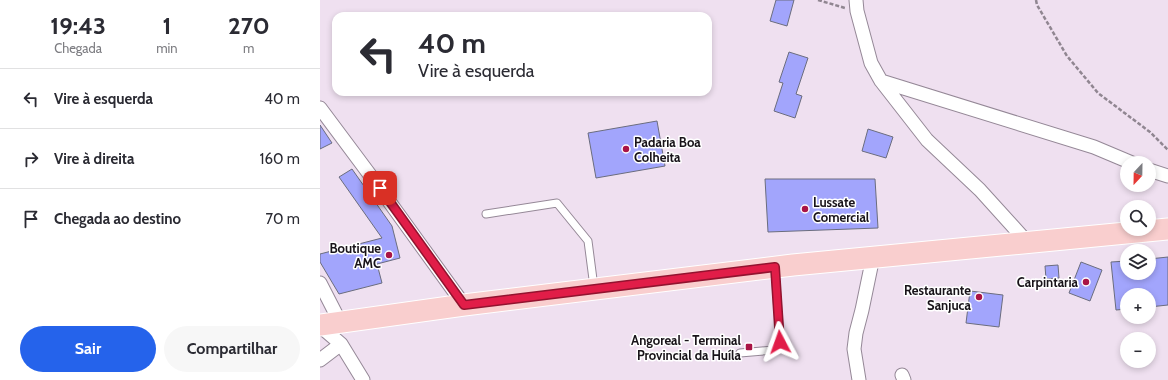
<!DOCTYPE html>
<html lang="pt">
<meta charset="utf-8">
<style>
:root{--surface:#fff;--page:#f7f7f7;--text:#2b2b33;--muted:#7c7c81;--line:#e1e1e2;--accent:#2563eb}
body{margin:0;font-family:Cabin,sans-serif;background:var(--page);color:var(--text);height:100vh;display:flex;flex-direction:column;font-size:15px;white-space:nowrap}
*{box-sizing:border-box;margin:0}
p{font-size:13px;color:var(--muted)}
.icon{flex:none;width:22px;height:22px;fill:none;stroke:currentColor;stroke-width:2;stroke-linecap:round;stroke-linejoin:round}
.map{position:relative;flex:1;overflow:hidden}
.panel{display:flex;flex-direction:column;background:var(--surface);width:320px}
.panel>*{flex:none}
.hud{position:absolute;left:12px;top:12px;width:380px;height:84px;border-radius:12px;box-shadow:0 2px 6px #0003;background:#fff;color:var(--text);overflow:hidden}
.needle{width:26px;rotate:202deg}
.buttons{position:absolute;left:800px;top:156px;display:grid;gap:8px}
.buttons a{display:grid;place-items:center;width:36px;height:36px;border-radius:50%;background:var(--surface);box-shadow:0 2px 6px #0003;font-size:20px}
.pin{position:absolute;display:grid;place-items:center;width:34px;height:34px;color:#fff;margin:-17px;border-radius:8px;box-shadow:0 2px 6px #0006}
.me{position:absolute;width:44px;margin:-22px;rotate:356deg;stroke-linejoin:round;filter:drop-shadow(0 0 3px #0008)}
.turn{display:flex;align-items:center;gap:14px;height:84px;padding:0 20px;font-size:18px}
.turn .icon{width:52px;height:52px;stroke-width:2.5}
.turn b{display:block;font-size:28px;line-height:34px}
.eta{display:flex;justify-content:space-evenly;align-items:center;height:68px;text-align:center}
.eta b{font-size:24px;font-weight:700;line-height:28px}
.action{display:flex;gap:8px;margin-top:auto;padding:8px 20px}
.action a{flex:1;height:46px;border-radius:24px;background:var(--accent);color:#fff;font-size:16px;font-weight:700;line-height:46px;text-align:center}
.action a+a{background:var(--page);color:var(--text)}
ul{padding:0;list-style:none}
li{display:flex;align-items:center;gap:12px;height:60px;padding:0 20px;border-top:1px solid var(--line)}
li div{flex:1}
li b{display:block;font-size:15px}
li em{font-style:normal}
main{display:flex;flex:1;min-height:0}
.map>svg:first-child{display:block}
.building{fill:#a2a5fc;stroke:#6b6d7e}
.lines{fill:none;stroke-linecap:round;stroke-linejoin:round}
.lane-casing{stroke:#958897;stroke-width:9}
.street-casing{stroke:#958897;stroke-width:15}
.primary-casing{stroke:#fff;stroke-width:23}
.path{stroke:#908691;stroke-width:2.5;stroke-dasharray:4 2;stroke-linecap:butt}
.lane{stroke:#fff;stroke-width:7}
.street{stroke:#fff;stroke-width:13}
.primary{stroke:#f9cece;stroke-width:21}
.route-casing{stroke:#92132f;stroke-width:10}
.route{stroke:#e11d48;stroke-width:7}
.poi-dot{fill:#a91446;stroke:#fff;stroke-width:1.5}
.labels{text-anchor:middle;stroke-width:3;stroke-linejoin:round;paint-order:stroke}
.poi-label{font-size:13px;font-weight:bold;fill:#181319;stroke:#fff;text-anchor:end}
</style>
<main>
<section class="panel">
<div class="eta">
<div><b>19:43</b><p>Chegada</p></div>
<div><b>1</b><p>min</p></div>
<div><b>270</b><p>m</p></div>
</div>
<ul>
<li><svg class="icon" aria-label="left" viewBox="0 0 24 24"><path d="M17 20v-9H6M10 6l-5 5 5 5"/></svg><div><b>Vire à esquerda</b></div><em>40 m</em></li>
<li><svg class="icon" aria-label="right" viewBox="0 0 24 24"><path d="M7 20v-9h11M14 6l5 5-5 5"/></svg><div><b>Vire à direita</b></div><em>160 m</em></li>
<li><svg class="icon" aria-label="arrive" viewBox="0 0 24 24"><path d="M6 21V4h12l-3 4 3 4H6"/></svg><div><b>Chegada ao destino</b></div><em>70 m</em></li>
</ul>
<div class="action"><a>Sair</a><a>Compartilhar</a></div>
</section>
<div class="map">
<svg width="848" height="380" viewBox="0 0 848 380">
<rect width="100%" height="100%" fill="#efe0f0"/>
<path class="building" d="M456 0H474L467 26 450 21Z
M469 52 488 58 476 94 482 96 475 118 454 111 463 83 459 82Z
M337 121 345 166 276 178 268 133Z
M0 125 12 143 0 149Z
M548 129 573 137 566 158 542 151Z
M32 169 72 226 80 258 57 264 62 283 19 294 0 262V254L62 238 19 177Z
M445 179H555L558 228 448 232Z
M848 257V305L829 307V295H807V309L796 310 791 262 807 261V273H829V259Z
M761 262 782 270 770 301 749 293Z
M738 265 739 278 726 279 725 266Z
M650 291 683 295 679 327 646 323Z"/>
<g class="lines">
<defs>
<path id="lane" d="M166 214 237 203 268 241 274 287
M420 353 454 350 459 347 460 342 455 268"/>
<path id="street" d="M536 0 537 11 551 63 561 81 607 140 660 190 708 243
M561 81 774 147 812 163
M0 108 50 175 144 305
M829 170 848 176
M0 283 20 322
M0 326 21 344 43 380
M0 360 21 344
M582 375 584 380
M539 380 534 349 536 333 542 310 553 257"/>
<path id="primary" d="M0 325 144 305 473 265 848 229"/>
</defs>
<use href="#lane" class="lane-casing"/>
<use href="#street" class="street-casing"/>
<use href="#primary" class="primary-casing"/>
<path class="path" d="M498 0 525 8
M716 0 717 5 747 56 778 93 830 132 848 150"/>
<use href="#lane" class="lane"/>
<use href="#street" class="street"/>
<use href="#primary" class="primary"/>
</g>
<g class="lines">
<defs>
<path id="route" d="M60 188 144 305 455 267 460 342"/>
</defs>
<use href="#route" class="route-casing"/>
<use href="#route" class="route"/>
</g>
<g class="poi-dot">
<circle cx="306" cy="149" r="4"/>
<circle cx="485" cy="209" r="4"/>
<circle cx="69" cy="255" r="4"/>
<circle cx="766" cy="282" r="4"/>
<circle cx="659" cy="297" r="4"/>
<rect x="425" y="343" width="8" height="8" rx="2"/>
</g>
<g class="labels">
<g class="poi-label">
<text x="314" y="147" text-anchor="start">Padaria Boa<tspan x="314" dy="15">Colheita</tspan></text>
<text x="493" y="207" text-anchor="start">Lussate<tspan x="493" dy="15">Comercial</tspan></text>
<text x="61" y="253">Boutique<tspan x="61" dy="15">AMC</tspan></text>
<text x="758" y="287">Carpintaria</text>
<text x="651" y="295">Restaurante<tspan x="651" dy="15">Sanjuca</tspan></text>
<text x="421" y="345">Angoreal - Terminal<tspan x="421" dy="15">Provincial da Huíla</tspan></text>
</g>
</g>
</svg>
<div class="buttons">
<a><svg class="needle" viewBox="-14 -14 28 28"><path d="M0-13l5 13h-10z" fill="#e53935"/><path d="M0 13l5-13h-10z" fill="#7c7c81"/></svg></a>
<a><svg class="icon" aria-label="search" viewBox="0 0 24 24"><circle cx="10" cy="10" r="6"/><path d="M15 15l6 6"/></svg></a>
<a><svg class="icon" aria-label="layers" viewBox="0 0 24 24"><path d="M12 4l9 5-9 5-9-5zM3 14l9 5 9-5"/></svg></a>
<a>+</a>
<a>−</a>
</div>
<div class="pin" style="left:60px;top:188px;background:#d93025"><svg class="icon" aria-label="arrive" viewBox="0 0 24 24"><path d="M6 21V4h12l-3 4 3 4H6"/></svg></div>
<svg class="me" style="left:460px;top:342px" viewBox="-20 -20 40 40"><path d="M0-17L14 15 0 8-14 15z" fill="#e11d48" stroke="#fff" stroke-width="4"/></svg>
<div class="hud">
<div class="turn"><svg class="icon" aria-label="left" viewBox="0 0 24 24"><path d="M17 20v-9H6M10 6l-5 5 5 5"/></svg><div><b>40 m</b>Vire à esquerda</div></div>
</div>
</div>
</main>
